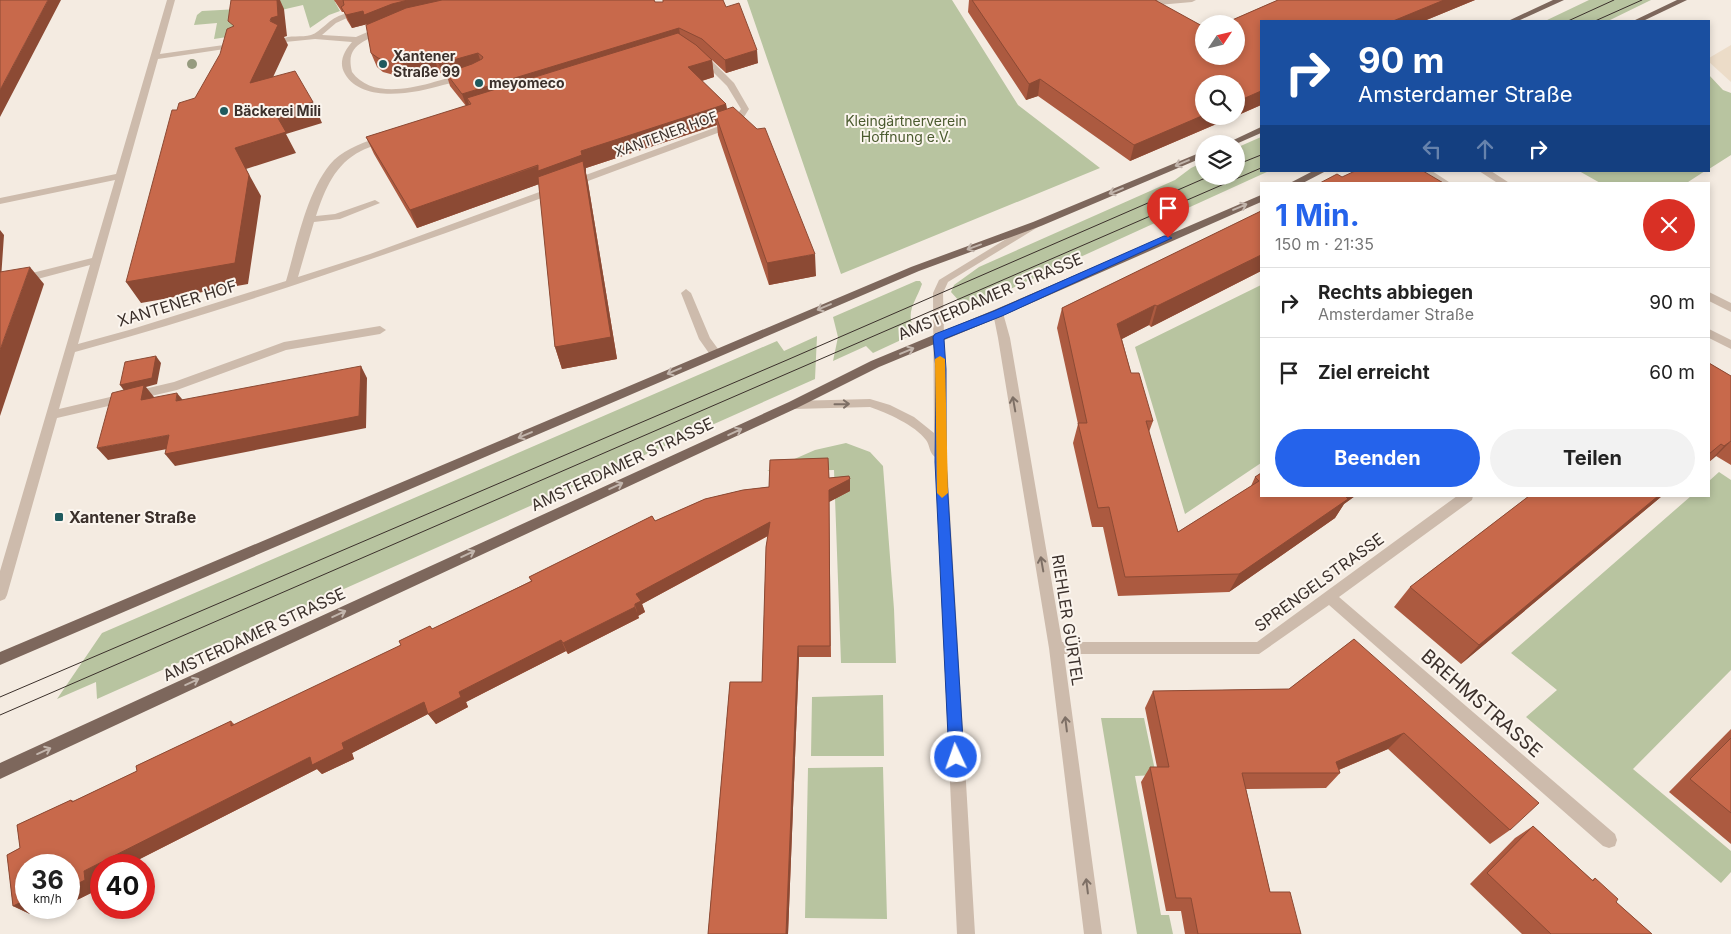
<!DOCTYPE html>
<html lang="de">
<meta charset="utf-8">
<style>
:root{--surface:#fff;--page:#f2f2f2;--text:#222;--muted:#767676;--line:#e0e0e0;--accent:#2563eb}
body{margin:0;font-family:Inter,sans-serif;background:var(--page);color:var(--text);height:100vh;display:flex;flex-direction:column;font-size:19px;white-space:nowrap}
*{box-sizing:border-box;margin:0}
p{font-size:16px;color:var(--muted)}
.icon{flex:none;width:28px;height:28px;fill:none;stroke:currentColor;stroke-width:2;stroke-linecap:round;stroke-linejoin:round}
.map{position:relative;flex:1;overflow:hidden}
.side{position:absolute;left:1260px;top:182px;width:450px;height:315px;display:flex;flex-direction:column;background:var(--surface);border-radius:0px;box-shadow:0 2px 8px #0003}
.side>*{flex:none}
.guide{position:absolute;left:1260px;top:20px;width:450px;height:152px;border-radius:0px;box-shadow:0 2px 8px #0003;background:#1a4fa0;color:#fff;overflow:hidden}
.needle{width:32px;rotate:55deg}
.buttons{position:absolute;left:1195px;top:15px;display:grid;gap:10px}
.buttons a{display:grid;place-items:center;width:50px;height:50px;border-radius:50%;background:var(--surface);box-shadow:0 2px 8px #0003;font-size:25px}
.speed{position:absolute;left:15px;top:854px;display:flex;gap:10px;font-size:25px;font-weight:700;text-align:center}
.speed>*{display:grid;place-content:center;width:65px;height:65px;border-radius:50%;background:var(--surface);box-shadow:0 2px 8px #0003;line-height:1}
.speed small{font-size:12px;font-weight:400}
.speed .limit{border:8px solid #d22;background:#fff;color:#111}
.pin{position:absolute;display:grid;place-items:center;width:42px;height:42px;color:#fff;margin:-51px -21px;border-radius:50% 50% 50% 0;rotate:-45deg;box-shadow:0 0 5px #0007}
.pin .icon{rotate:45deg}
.me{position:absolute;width:55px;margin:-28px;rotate:357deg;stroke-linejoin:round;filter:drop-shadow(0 0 4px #0008)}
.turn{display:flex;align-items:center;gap:18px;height:105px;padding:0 15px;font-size:22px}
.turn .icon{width:65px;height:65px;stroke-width:2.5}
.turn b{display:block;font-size:35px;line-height:42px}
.lanes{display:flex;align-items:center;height:48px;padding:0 15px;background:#0003;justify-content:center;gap:25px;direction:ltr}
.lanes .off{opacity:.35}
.round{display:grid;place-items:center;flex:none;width:52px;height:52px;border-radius:26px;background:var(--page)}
.head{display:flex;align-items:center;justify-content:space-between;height:85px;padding:0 15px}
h1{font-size:30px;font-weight:700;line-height:38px;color:var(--accent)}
.primary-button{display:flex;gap:10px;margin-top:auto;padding:10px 15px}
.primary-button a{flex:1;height:58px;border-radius:30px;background:var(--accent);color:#fff;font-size:20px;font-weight:700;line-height:58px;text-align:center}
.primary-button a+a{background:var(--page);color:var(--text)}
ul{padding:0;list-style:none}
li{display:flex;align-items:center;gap:15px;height:70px;padding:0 15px;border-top:1px solid var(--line)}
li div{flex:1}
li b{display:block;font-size:19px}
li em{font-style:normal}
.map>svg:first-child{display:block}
.green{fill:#b8c4a0}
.plaza{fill:#ecdcc8}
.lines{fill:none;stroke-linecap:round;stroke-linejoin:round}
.minor{fill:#cdbbac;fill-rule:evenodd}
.major{fill:#7d675c;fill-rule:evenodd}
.tram{stroke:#3b302b;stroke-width:1}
.tree{fill:#969b7f}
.wall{fill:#ac5a40}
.shaded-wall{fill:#8c4a34}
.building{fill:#c8694b;stroke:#8c4a34}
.oneway{stroke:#c2b5ac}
.oneway2{stroke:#7d6f65}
.route{fill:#2563eb;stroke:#184099}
.slow{fill:#f59e0b}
.poi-dot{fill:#1f5a5e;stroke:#fbf5ee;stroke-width:2}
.labels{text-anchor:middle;stroke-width:4;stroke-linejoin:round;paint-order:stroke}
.far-poi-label{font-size:14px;font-weight:bold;fill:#3b302b;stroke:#fbf5ee;text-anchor:start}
.far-park-label{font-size:14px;fill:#4a5a2e;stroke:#fbf5ee}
.far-street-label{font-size:14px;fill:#3b302b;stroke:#fbf5ee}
.street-label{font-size:16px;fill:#3b302b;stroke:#fbf5ee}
.poi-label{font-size:16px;font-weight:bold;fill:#3b302b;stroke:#fbf5ee;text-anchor:start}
.near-street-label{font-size:19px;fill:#3b302b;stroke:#fbf5ee}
</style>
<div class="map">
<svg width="1731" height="934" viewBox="0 0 1731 934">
<rect width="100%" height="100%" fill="#f4ebe1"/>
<path class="green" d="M274 0H341L335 2 340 11 329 15 310 28 303 5 277 11Z
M747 0H952L1018 105 1100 168 841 274Z
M1589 0H1651L1608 21H1545Z
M239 9 240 35 214 39 217 23 194 25 197 15 202 11Z
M1709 75 1723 90 1731 93V155L1709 169Z
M1261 137V171H1269L975 305 960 302 951 292 954 285 979 267 1175 180 1191 168 1204 162V176H1236V148Z
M1579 171H1705L1685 184H1602Z
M916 281H920L922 284C915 304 904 312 916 333L873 353 866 346 833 361 838 337 833 317Z
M1261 285V463L1185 514 1135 347Z
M817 336 815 379 97 699 96 682 57 699 102 633 777 341 784 351Z
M846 443 870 452 883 466 894 609 896 663H841L834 470 767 471 815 450Z
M1719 472 1731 480V670L1633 769 1731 851V872L1721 883 1526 717 1557 690 1511 653 1691 496H1709V481Z
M883 695 884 756H811L812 697Z
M1101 718H1144L1156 775 1135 776 1161 915H1169L1173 934H1137Z
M883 767 887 919 805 918 808 768Z"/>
<path class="plaza" d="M1731 45V82L1709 62V58Z"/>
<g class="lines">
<path class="minor" d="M167 0H175L160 54 238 43 242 45 238 47 158 59 78 344 129 330 286 281C297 244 307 188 334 160 347 148 365 142 382 136L385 135 390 138C383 144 370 146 361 151 335 164 325 189 316 216L335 214 375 200 380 203 340 219 314 222 298 277 370 254 733 121 741 109 727 86 698 57V53H704L734 83 749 109 739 125C520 206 301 290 75 352L59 409 174 382 284 342 380 326 386 330 380 334 286 350 177 390 57 418 7 595 5 599 0 601V571L90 265 0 289V281L92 258 115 180 0 204V198L116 174Z
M1148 0H1196L1192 2 1158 5Z
M344 14H347V18L336 23 322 35 356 37 379 27 386 29C370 42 344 41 352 72 376 105 433 82 464 73L468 76C462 81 451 83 443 85 416 93 363 104 345 74 338 63 344 51 352 42L315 39 285 42 281 40C289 34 302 38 311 35 321 32 329 18 344 14Z
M1420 171H1432L1452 184H1440Z
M1479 171H1491L1511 184H1499Z
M1034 222 1039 225 1038 227 948 282 943 293 947 462 975 934H957L935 457C929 453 930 445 926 440 915 425 887 413 870 407L793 409 787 405 793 401 870 399 890 405 914 417 934 433 933 293 939 280Z
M686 289 691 293 710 338 721 353 719 356H711L699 339 681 293Z
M1709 292 1731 303V312L1709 301Z
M998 309 1003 313 1010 338 1062 642H1257L1457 496H1473L1472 500 1339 597 1615 834 1617 840 1615 846 1609 848 1603 846 1329 605 1259 654H1064L1102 934H1084L1049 648 998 338 993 313Z
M1709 329 1731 340V349L1709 338Z"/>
<path class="major" d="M1553 0H1564L1518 21H1508Z
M1677 0H1687L1643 21H1633Z
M1261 127V133L1236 144H1225Z
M1204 151V157L1041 226 919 271 0 665V652L911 267 1033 222Z
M1313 171H1326L1301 184H1288Z
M1261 195V202L1002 316 879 367 797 408 0 779V763L789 402 871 361 994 310Z"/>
<path class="tram" d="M1568 21 1614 0
M1595 21 1642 0
M1236 165 1261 155
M0 697 787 360 1210 176
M0 715 1261 168"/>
</g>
<circle class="tree" cx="192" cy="64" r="5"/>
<path class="wall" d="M334 0H654L655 2 726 7 758 63 726 73 712 60 714 77 702 81 726 104 727 109 816 276 769 285 718 135 717 125 586 168V173L588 183 617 359 562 369 555 347 539 184 417 228 374 154 366 137 466 106 450 86 447 76 444 77 438 70 407 75H394L383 72 377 67 371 53 367 24 352 28 347 20 344 12H342Z
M969 0H1158L1156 1 1204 27V56H1236V24H1223L1278 0H1475L1424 21H1261V105L1236 116V84H1204V116H1235L1130 161 1038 96 1026 100 968 12Z
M1261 211V271L1151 327 1149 325 1122 339 1131 373 1153 421 1149 432 1178 532 1251 486 1255 477 1260 474 1261 472V496H1355L1344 504 1335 518 1229 592 1118 596 1103 527H1092L1073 443 1078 424 1057 328 1062 308Z
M1709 363 1731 376V465L1716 456 1709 462Z
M828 458 829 478 849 476 850 479V491L829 502 831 657H799L788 934H708L730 682H762L766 547 768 536 642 604 645 612 638 616 639 618 568 654 566 651 466 702 468 707 436 724 428 714 352 753 354 759 322 774 317 769 128 865H101V878L99 879 101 888 69 904V865H26V908H43L30 914 13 906 7 855 20 848 17 825 71 800 74 801 137 771 136 766 231 721 235 725 401 645 399 641 430 626 432 629 531 581 529 577 652 516 655 521 705 499 743 490 769 487 770 460Z
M1529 496H1662L1461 664 1394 607 1410 587Z
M1354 639 1510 830 1490 844 1388 749 1339 770 1340 773 1326 788 1246 789 1270 892 1301 934H1185L1181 911H1166L1141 782 1150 767H1157L1145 708 1153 691 1289 689Z
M1731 729V844L1669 792Z
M1533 826 1592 880 1595 878 1616 902 1652 934H1522L1470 884 1515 838Z"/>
<path class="shaded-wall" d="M48 0H61L0 117V90Z
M277 0H280L284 9 287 36 284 37 288 45 261 103 250 83Z
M408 0H463L352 28 346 15Z
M1444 0H1475L1424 21H1393Z
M679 28 681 41 467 98 470 107 467 108 462 94Z
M757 50 758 63 726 73 725 60Z
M478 53 482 66 446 73 447 76 444 77 439 64Z
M434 57 438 70 407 75 402 62Z
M712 60 714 77 691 84 688 67Z
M1040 79 1038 96 1026 100 1029 84Z
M1261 91V105L1236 116V102Z
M313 102 322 123 286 134 296 153 246 169 261 196 248 284 141 303 126 282 235 148 275 113Z
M726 104 728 121 715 113 717 125 586 168V173L588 183 617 359 562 369 555 347 542 183 417 228 410 210 581 151Z
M1204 115V116H1235L1130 161 1134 145Z
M0 230 4 235 1 279 0 280Z
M815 254 816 276 769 285 767 263Z
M1261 255V271L1151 327 1157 306Z
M30 267 44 284 0 416V350Z
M1155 305 1149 325 1112 344 1117 324Z
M156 356 161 363 157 384 146 387 154 397 151 412 125 392 120 385Z
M361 366 367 378 366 428 175 466 165 454Z
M177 393 187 405 176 401Z
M169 435 178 447 108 460 97 448Z
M1731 441 1716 456 1709 462 1724 446Z
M850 479V491L829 502 831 657 829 490Z
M1341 496H1355L1344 504 1335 518 1229 592 1239 574Z
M1658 496H1662L1461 664 1479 645Z
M770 522 771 534 642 604 645 612 638 616 635 604 636 594Z
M635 607 639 618 568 654 563 643Z
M561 640 566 651 466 702 468 707 436 724 428 714 352 753 354 759 322 774 317 769 128 865H101V878L99 879 101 888 69 904V888L84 871 310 757 342 743 424 702 459 692Z
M798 646 799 657 788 934H786Z
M1404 733 1388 749 1331 773 1336 762Z
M26 900V908H43L30 914 13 906Z"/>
<path class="building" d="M0 0H48L0 90Z
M231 0H277L278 16 271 18 270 21 278 25 250 83 295 71 313 102 275 113 286 132 235 148 249 175 235 263 126 282 172 110H177L179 103 195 98 220 54 227 29 234 26 228 21Z
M343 0H408L392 4 364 15 363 11 346 15 341 7 344 5Z
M442 0H654L655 2H663V0H723L726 7 739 3 757 50 725 60 702 39 679 28 462 94 446 73 472 64 482 59 483 57 478 53 439 64 434 57 402 62 388 61 378 58 371 53 366 25 406 8Z
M972 0H1155L1204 27V56H1236V24H1223L1278 0H1444L1393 21H1261V91L1236 102V84H1204V115L1134 145 1040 79 1029 84Z
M678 33 696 45 712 60 688 67 726 104 581 151 582 155 538 171V165L410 210 366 137 471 104 467 98Z
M733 107 757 129 765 128 815 254 767 263 715 113Z
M583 161 611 337 555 347 538 177Z
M1355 171H1423L1445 184H1318L1337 174 1342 177Z
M1261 211V255L1157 306 1155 305 1117 324 1131 373H1139L1153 421H1146L1178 532 1259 481 1255 477 1261 473V496H1345L1348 499 1239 574 1125 577 1109 507 1098 508 1078 423H1087L1062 308Z
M30 267 0 350V272Z
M156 356 152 378 120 385 125 362Z
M1709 363 1731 376V441L1724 446 1721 444 1709 454Z
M361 366 359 416 165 454 169 435 97 448 112 393 144 385 141 400 177 393 176 401Z
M828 458 829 478 849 476 850 479 829 490 830 646H798L786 934H708L730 682H762L766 547 770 522 636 594 641 601 635 604V607L563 643 561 640 459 692 461 697 428 714 424 702 342 743 344 749 312 765 310 757 84 871 85 880 69 888V865H26V900L13 906 7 855 20 848 17 825 71 800 72 802 137 771 136 766 231 721V726L401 645 399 641 430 626 432 629 532 581 529 577 652 516 655 521 705 499 743 490 769 487 770 460Z
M1529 496H1658L1479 645 1410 587Z
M1354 639 1539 803 1510 830 1404 733 1336 762 1340 773H1242L1270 892H1290L1301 934H1198L1191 898H1176L1150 767H1169L1153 691 1289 689Z
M1731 738V813L1690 779Z
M1533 826 1593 881 1595 878 1618 899 1616 902 1652 934H1551L1487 873Z"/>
<defs><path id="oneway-shaft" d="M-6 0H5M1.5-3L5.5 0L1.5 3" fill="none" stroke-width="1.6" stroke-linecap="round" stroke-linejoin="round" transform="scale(1.25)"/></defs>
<g class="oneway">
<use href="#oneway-shaft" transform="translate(1182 163) rotate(157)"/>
<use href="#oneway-shaft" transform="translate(1116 191) rotate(158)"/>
<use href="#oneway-shaft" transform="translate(1240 207) rotate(-23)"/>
<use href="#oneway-shaft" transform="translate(974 247) rotate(160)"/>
<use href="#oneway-shaft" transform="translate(824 307) rotate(157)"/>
<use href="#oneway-shaft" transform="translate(907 351) rotate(-23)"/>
<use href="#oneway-shaft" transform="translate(674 371) rotate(157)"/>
<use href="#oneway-shaft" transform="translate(735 432) rotate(-25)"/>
<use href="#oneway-shaft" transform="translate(525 435) rotate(157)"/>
<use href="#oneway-shaft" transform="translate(616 486) rotate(-25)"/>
<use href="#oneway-shaft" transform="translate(468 554) rotate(-25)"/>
<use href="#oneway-shaft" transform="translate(339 614) rotate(-25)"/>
<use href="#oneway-shaft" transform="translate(192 682) rotate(-25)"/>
<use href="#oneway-shaft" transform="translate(44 751) rotate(-24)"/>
</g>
<g class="oneway2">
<use href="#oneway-shaft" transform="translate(842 404) rotate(-1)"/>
<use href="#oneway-shaft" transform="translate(1014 404) rotate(-100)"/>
<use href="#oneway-shaft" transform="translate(1042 564) rotate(-100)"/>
<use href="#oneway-shaft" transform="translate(1066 724) rotate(-97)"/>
<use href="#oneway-shaft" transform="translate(1087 886) rotate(-97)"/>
</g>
<path class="route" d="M1164 236H1168L1172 238 1002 316 944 339 946 369V462L964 757 961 762 956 764 952 762 949 757 935 462 936 369 933 337 935 334 994 311Z"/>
<path class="slow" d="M940 356 945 359 948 493 942 498 937 493 935 359Z"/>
<g class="poi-dot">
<circle cx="383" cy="64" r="5"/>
<circle cx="479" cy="83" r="5"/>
<circle cx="224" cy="111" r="5"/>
<rect x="54" y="512" width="10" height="10" rx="2.5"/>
</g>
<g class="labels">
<g class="far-poi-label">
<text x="393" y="61">Xantener<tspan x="393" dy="16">Straße 99</tspan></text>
<text x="489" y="88">meyomeco</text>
<text x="234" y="116">Bäckerei Mili</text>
</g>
<g class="far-park-label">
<text x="906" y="126">Kleingärtnerverein<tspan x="906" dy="16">Hoffnung e.V.</tspan></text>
</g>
<g class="far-street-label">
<text transform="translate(666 134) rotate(-20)" y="5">XANTENER HOF</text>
</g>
<g class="street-label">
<text transform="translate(990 296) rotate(-23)" y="6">AMSTERDAMER STRASSE</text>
<text transform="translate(177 303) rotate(-17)" y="6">XANTENER HOF</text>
<text transform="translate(622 464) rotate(-25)" y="6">AMSTERDAMER STRASSE</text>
<text transform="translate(1319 582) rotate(-36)" y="6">SPRENGELSTRASSE</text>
<text transform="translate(1068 620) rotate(81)" y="6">RIEHLER GÜRTEL</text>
<text transform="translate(254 634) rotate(-25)" y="6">AMSTERDAMER STRASSE</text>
</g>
<g class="poi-label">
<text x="69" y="523">Xantener Straße</text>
</g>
<g class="near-street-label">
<text transform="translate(1482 703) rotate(41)" y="7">BREHMSTRASSE</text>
</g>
</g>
</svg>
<div class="buttons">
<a><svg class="needle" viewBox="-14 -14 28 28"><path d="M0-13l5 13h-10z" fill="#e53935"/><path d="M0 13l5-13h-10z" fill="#767676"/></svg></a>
<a><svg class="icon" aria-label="search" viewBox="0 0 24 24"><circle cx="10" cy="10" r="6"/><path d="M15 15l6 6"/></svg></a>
<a><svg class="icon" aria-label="layers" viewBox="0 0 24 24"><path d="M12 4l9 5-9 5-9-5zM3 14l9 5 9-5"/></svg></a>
</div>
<div class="speed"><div>36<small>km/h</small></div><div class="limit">40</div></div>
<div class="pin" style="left:1168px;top:238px;background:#d93025"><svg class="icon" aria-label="arrive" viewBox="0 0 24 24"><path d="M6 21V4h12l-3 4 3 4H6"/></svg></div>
<svg class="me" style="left:956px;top:757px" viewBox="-20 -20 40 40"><circle r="17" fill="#2563eb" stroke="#fff" stroke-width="3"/><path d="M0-11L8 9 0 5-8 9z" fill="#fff"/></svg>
<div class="guide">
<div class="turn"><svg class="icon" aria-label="right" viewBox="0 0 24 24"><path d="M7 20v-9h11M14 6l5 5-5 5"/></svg><div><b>90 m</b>Amsterdamer Straße</div></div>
<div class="lanes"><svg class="icon off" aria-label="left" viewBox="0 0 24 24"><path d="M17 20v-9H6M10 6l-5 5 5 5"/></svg><svg class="icon off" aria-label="ahead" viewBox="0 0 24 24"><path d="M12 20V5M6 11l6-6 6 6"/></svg><svg class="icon" aria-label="right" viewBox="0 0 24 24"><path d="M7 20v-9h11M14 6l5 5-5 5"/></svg></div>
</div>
<section class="side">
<div class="head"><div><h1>1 Min.</h1><p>150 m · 21:35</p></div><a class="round" style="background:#d93025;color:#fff"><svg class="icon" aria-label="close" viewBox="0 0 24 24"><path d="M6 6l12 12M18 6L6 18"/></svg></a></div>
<ul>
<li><svg class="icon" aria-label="right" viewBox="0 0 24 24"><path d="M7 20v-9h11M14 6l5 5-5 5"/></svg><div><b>Rechts abbiegen</b><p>Amsterdamer Straße</p></div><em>90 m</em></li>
<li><svg class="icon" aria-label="arrive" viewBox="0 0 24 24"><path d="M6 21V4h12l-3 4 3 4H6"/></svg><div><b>Ziel erreicht</b></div><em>60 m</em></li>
</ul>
<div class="primary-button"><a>Beenden</a><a>Teilen</a></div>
</section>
</div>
